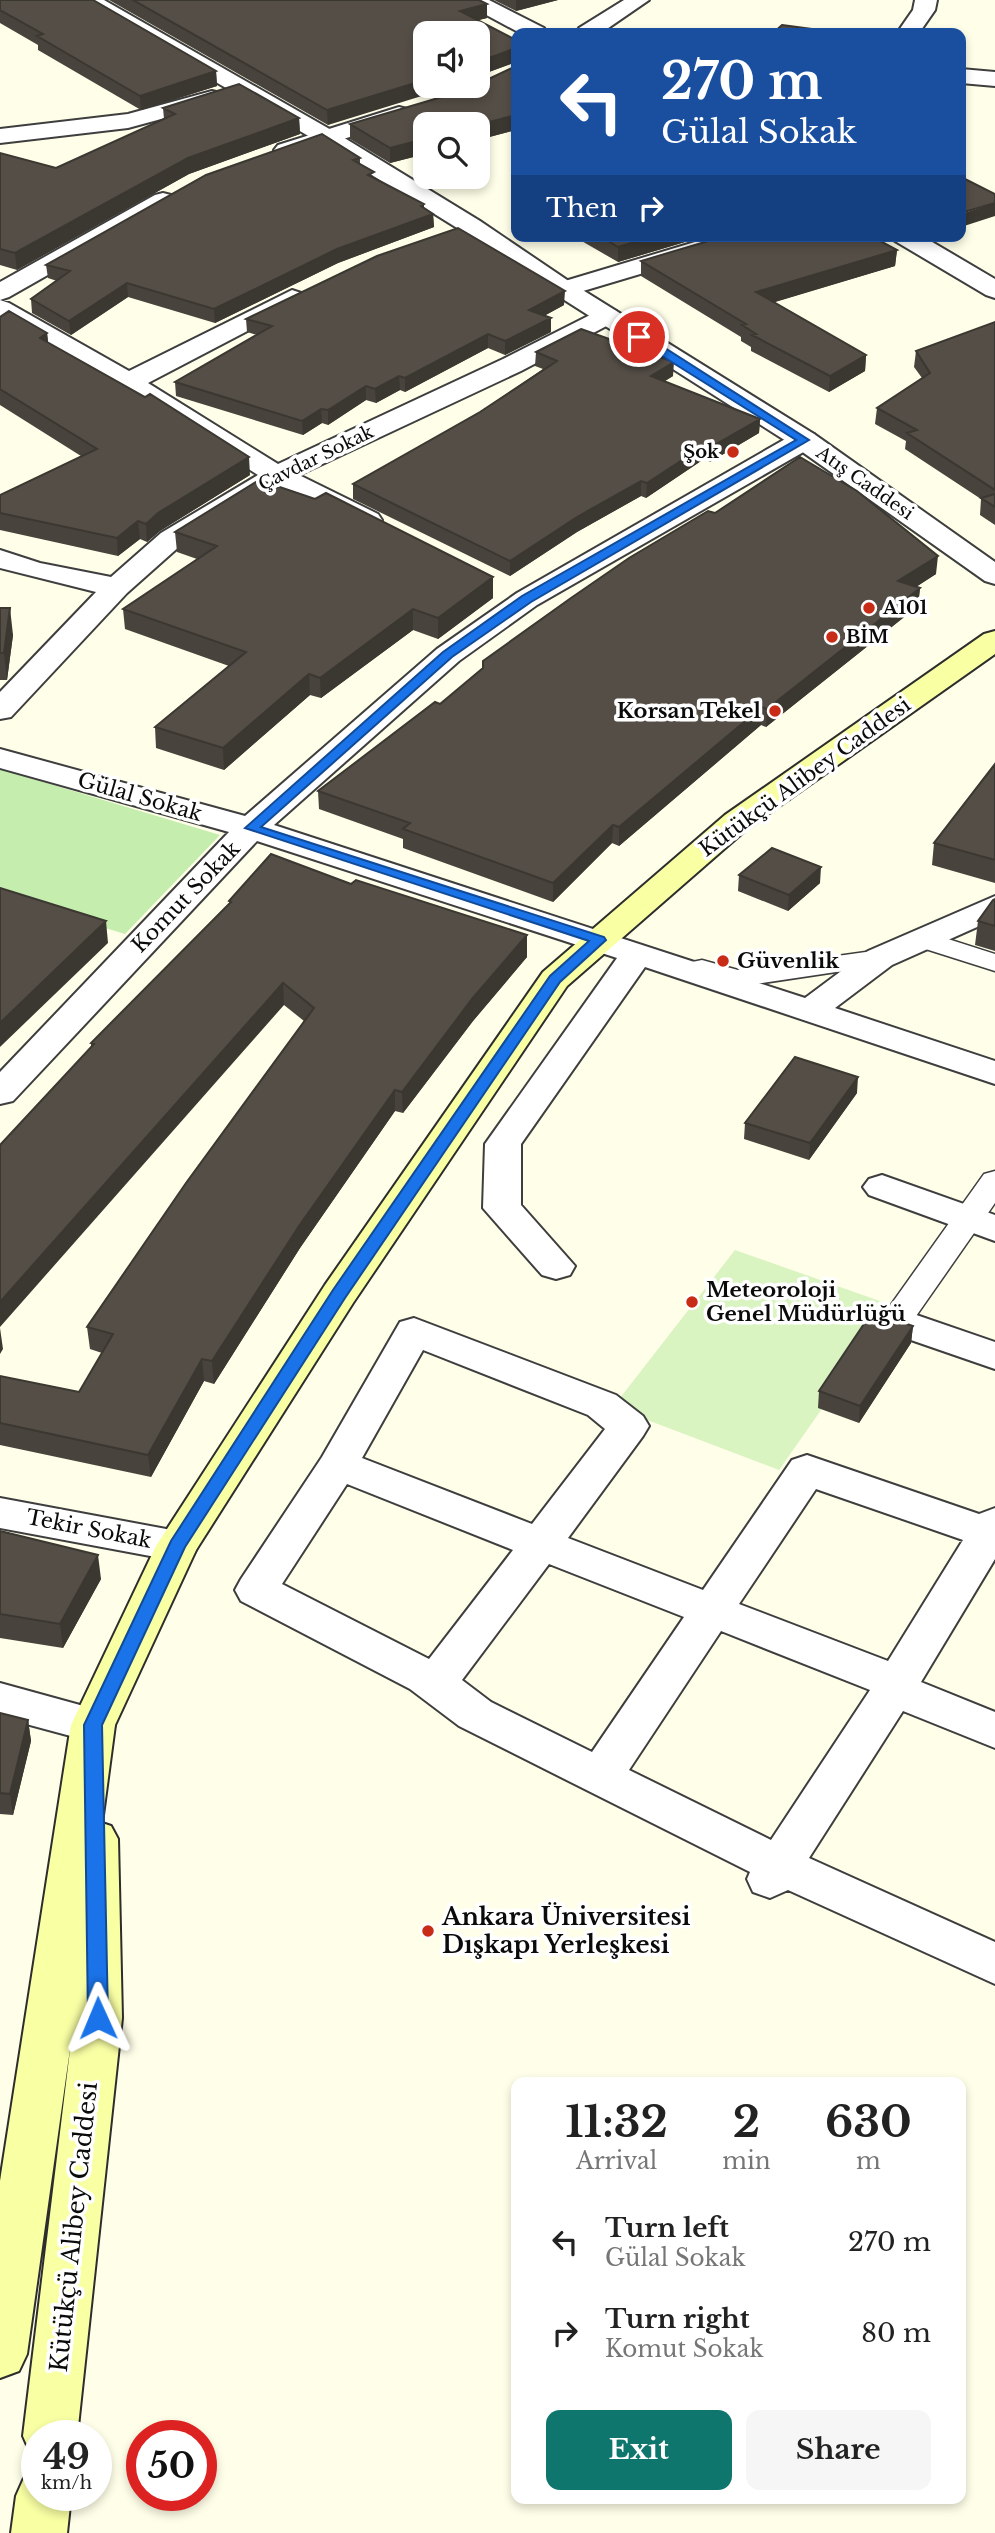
<!DOCTYPE html>
<meta charset="utf-8">
<style>
:root{--surface:#fff;--page:#f6f6f6;--text:#222;--muted:#767676;--accent:#0f766e}
body{margin:0;font-family:"Libre Baskerville",serif;background:var(--page);color:var(--text);height:100vh;display:flex;flex-direction:column;font-size:26px;white-space:nowrap}
*{box-sizing:border-box;margin:0}
p{font-size:23px;color:var(--muted)}
.icon{flex:none;width:38px;height:38px;fill:none;stroke:currentColor;stroke-width:2;stroke-linecap:round;stroke-linejoin:round}
.map{position:relative;flex:1;overflow:hidden}
.sheet{position:absolute;left:511px;top:2077px;width:455px;height:427px;display:flex;flex-direction:column;background:var(--surface);border-radius:14px;box-shadow:0 4px 10px #0003}
.sheet>*{flex:none}
.hud{position:absolute;left:511px;top:28px;width:455px;height:214px;border-radius:14px;box-shadow:0 4px 10px #0003;background:#1a4fa0;color:#fff;overflow:hidden}
.buttons{position:absolute;left:413px;top:21px;display:grid;gap:14px}
.buttons a{display:grid;place-items:center;width:77px;height:77px;border-radius:14px;background:var(--surface);box-shadow:0 4px 10px #0003;font-size:35px}
.speed{position:absolute;left:21px;top:2420px;display:flex;gap:14px;font-size:35px;font-weight:700;text-align:center}
.speed>*{display:grid;place-content:center;width:91px;height:91px;border-radius:50%;background:var(--surface);box-shadow:0 4px 10px #0003;line-height:1}
.speed small{font-size:18px;font-weight:400}
.speed .limit{border:10px solid #d22;background:#fff;color:#111}
.pin{position:absolute;display:grid;place-items:center;width:60px;height:60px;color:#fff;margin:-30px;border:4px solid #fff;border-radius:50%;box-shadow:0 2px 7px #0007}
.me{position:absolute;width:77px;margin:-38px;rotate:359deg;stroke-linejoin:round;filter:drop-shadow(0 0 5px #0008)}
.turn{display:flex;align-items:center;gap:24px;height:147px;padding:0 35px;font-size:32px}
.turn .icon{width:91px;height:91px;stroke-width:2.5}
.turn b{display:block;font-size:49px;line-height:60px}
.then{display:flex;align-items:center;height:66px;padding:0 35px;background:#0003;gap:14px;font-size:26px}
.eta{display:flex;justify-content:space-evenly;align-items:center;height:119px;text-align:center}
.eta b{font-size:42px;font-weight:700;line-height:49px}
.action{display:flex;gap:14px;margin-top:auto;padding:14px 35px}
.action a{flex:1;height:80px;border-radius:14px;background:var(--accent);color:#fff;font-size:28px;font-weight:700;line-height:80px;text-align:center}
.action a+a{background:var(--page);color:var(--text)}
ul{padding:0;list-style:none}
li{display:flex;align-items:center;gap:21px;height:91px;padding:0 35px}
li div{flex:1}
li b{display:block;font-size:26px}
li em{font-style:normal}
.map>svg:first-child{display:block}
.green{fill:#c4edae}
.pitch{fill:#d9f3c1}
.lines{fill:none;stroke-linecap:round;stroke-linejoin:round}
.pedestrian-casing{stroke:#3e3e3e;stroke-width:3}
.minor-casing{stroke:#3e3e3e;stroke-width:4}
.tertiary-casing{stroke:#3e3e3e;stroke-width:4}
.secondary-casing{stroke:#2d2d2d;stroke-width:4}
.pedestrian{fill:#fff;fill-rule:evenodd}
.minor{fill:#fff;fill-rule:evenodd}
.tertiary{fill:#fff;fill-rule:evenodd}
.secondary{fill:#f9ffa3;fill-rule:evenodd}
.wall{fill:#48433c}
.shaded-wall{fill:#3b3731}
.building{fill:#544e46;stroke:#3b3731;stroke-width:2}
.route{fill:#1a73e8;stroke:#114b97;stroke-width:2}
.poi-dot{fill:#c82c16;stroke:#fff;stroke-width:2.5}
.labels{text-anchor:middle;stroke-width:7;stroke-linejoin:round;paint-order:stroke}
.far-poi-label{font-size:18px;font-weight:bold;fill:#0b0b0b;stroke:#fff;text-anchor:start}
.far-street-label{font-size:18px;fill:#0b0b0b;stroke:#fff}
.poi-label{font-size:21px;font-weight:bold;fill:#0b0b0b;stroke:#fff;text-anchor:start}
.street-label{font-size:21px;fill:#0b0b0b;stroke:#fff}
.near-poi-label{font-size:24px;font-weight:bold;fill:#0b0b0b;stroke:#fff;text-anchor:start}
.near-street-label{font-size:24px;fill:#0b0b0b;stroke:#fff}
</style>
<div class="map">
<svg width="995" height="2533" viewBox="0 0 995 2533">
<rect width="100%" height="100%" fill="#fffee8"/>
<path class="green" d="M0 769 220 835 125 934 0 896Z"/>
<path class="pitch" d="M735 1250 894 1306 779 1470 613 1407Z"/>
<g class="lines">
<defs>
<path id="pedestrian" d="M923 931 995 954V971L913 945 909 939 913 933Z
M880 950 890 952 894 958 890 964 736 987 692 974 688 968 692 962 702 960 738 970Z
M995 1171V1203L907 1329 896 1332 885 1329 880 1321 885 1313 984 1174Z"/>
<path id="minor" d="M462 0H489L544 28 547 33H520L466 4Z
M624 0H649L601 33H576L579 28Z
M915 0H937L935 10 919 33H897L913 10Z
M961 69 995 72V86L961 83Z
M212 91 220 93 223 98 220 103 128 128 0 143V129L128 114Z
M399 107 407 109 410 114 407 119 286 157 278 155 274 150 278 145Z
M163 193 171 195 175 200 171 205 9 297 0 300V282L155 195Z
M715 236H754L751 241 573 294 564 297 555 294 551 289 555 284Z
M892 236H922L995 279V298L986 295 895 241Z
M292 290 301 293 305 298 301 303 148 383 278 464 503 359 598 311 607 308 616 311 620 316 616 321 521 371 299 475 378 514 382 520 378 526 368 528 358 526 278 486 181 545 127 593 11 717 0 719V692L96 592 0 568V550L40 563 111 577 161 533 258 475 120 388 0 319V300L9 303 129 371Z
M804 432 814 434 818 440 814 446 537 605 459 661 274 825 805 998 868 951 995 896V919L892 965 835 1008 995 1061V1084L645 967 521 1144V1205L575 1266 570 1275 556 1279 542 1275 483 1208 485 1144 617 958 257 841 13 1101 0 1104V1072L229 832 0 768V749L245 816 437 649 517 593 794 434Z
M882 1175 995 1215V1241L869 1195 863 1187 869 1179Z
M896 1308 995 1342V1369L882 1330 876 1321 882 1312Z
M414 1318 616 1395 643 1416 649 1426 643 1436 568 1538 703 1590 792 1460 807 1455 979 1514 995 1508V1559L921 1682 995 1712V1748L903 1711 809 1858 995 1942V1984L788 1890 770 1898 753 1892 747 1879 750 1872 459 1726 410 1689 241 1601 235 1590 241 1579 322 1457 400 1322ZM423 1350 588 1415 605 1429 532 1524 362 1458ZM347 1484 513 1550 429 1659 282 1584ZM816 1489 963 1540 888 1661 739 1604ZM549 1564 684 1617 592 1752 491 1702 462 1680ZM721 1631 870 1690 771 1840 629 1770Z
M0 1498 177 1531 192 1535 198 1546 192 1557 177 1561 0 1528Z
M0 1683 109 1713 115 1725 109 1737 93 1742 0 1717Z"/>
<path id="tertiary" d="M78 0H104L333 131 480 221 573 284 814 434 995 562V584L985 581 794 446 555 294 462 231 317 141 82 4Z"/>
<path id="secondary" d="M995 631V654L747 829 567 986 353 1303 196 1550 115 1725 102 1823 111 1826 118 1839 122 2018 77 2436H37V2456L31 2454 23 2436 71 2042 27 2354 19 2371 0 2378V2181L71 1725 156 1546 325 1285 543 972 725 815 984 634Z
M37 2473V2496H71L67 2533H11L16 2496 24 2478Z"/>
</defs>
<use href="#pedestrian" class="pedestrian-casing"/>
<use href="#minor" class="minor-casing"/>
<use href="#tertiary" class="tertiary-casing"/>
<use href="#secondary" class="secondary-casing"/>
<use href="#pedestrian" class="pedestrian"/>
<use href="#minor" class="minor"/>
<use href="#tertiary" class="tertiary"/>
<use href="#secondary" class="secondary"/>
</g>
<path class="wall" d="M0 0 216 71 217 86 141 110 38 50V45L0 23Z
M109 0H479L487 18 478 20 516 40V62L478 76V33L328 125Z
M494 0H558L516 11Z
M462 91 516 130 478 140V124H425V154L390 163 350 139V124Z
M163 108 299 118 300 134 189 174 17 270 0 265V153L56 168 164 119Z
M360 158V164L375 178 433 214 434 227 338 263 215 323 128 297 71 335 32 313 31 299 57 281 48 278 46 265Z
M573 236H705L618 262Z
M897 250 895 266 774 302 866 355 865 371 829 392 751 351V347L741 341V337L641 276V261Z
M564 305 544 316 551 332 505 355 488 348 405 392 400 390 376 403 366 400 328 425 322 423 303 435 176 396 175 382 257 335 247 332 246 319Z
M0 317 47 333 48 342 250 475 160 531 147 542 140 539 118 556 0 530V495L81 456 0 405Z
M995 322V525L980 515 981 499 905 449 906 441 875 424 877 408 922 378 914 367 916 351Z
M536 352 673 376 665 381 760 419 759 433 710 462 704 459 646 498 641 496 577 532 510 576 353 499V484L480 412 543 369 535 366Z
M715 513 936 574 916 587 920 588 918 606 766 727 761 725 619 846 612 843 553 902 403 848V839L319 809 318 791 440 704Z
M175 532 493 577V598L438 639 413 630 321 698 310 695 224 770 156 748 155 727 229 666 125 629 123 609 197 559 177 552Z
M0 608 13 635 7 680H0Z
M995 764V883L932 865 934 843Z
M739 875 820 883 788 911 738 891Z
M351 884 527 935V957L473 1021 403 1113 395 1111 300 1248 214 1384 204 1381 151 1477 0 1445V1376L79 1392 102 1353 90 1349 87 1327 304 1021 284 1005 91 1047V1043L229 904V901Z
M995 899V951L975 945 978 921Z
M857 1093 809 1160 744 1139 745 1123Z
M883 1316 913 1326 911 1343 859 1423 818 1408 819 1391Z
M0 1531 101 1579 63 1648 0 1638Z
M0 1713 28 1720 31 1741 13 1815 0 1814Z"/>
<path class="shaded-wall" d="M516 0H558L516 11Z
M487 4V18L460 25V11Z
M516 48V62L478 76V62Z
M216 71 217 86 141 110 140 96Z
M425 80V86H454L328 125 327 110Z
M516 115V130L478 140V125Z
M299 118 300 134 189 174 17 270 15 253 188 158Z
M425 139V154L390 163V148Z
M995 203V216L961 227V214Z
M424 204V217L433 214 434 227 338 263 215 323 214 309Z
M654 236H705L618 262V247Z
M897 250 895 266 755 308 756 292Z
M127 283 128 297 71 335 69 321Z
M565 291 564 305 529 324V310Z
M551 318V332L505 355V341Z
M47 333 49 350 40 338Z
M488 334V348L405 392V378Z
M866 355 865 371 829 392 830 376Z
M674 362 673 376 650 390 651 376Z
M399 376 400 390 376 403 375 389Z
M366 386V400L328 425V410Z
M321 409 322 423 303 435 302 421Z
M760 419 759 433 710 462 711 447Z
M705 445 704 459 646 498 647 483Z
M249 457 250 475 160 531 147 542 146 524 158 513Z
M641 481V496L577 532 510 576V561L577 517Z
M138 521 140 539 118 556 117 538Z
M938 556 936 574 897 599 898 581Z
M493 577V598L438 639V618Z
M920 588 918 606 766 727 767 709Z
M10 608 13 635 7 680 4 653Z
M413 609V630L321 698 320 678Z
M309 674 310 695 224 770 223 748Z
M762 707 761 725 619 846V827Z
M613 825 612 843 553 902V883Z
M821 867 820 883 788 911 789 895Z
M106 921 108 943 0 1047V1023Z
M527 935V957L473 1021 403 1113 402 1092 472 999Z
M283 983 284 1005 0 1327V1302Z
M858 1077 857 1093 809 1160 810 1143Z
M395 1090V1111L300 1248 214 1384 212 1361 299 1226Z
M913 1326 911 1343 859 1423 860 1406Z
M0 1328 3 1349 0 1354Z
M202 1359 204 1381 151 1477 148 1455Z
M98 1555 101 1579 63 1648 60 1624Z
M28 1720 31 1741 13 1815 10 1794Z"/>
<path class="building" d="M0 0H93L216 71 140 96 37 36 43 34 0 10Z
M133 0H479L487 4 460 11 516 40V48L478 62V33H425V80L327 110Z
M782 25 842 33H773Z
M516 66V115L478 125V124H425V139L390 148 350 124 462 91 473 86H478V84Z
M239 84 299 118 188 158 15 253 0 249V153L56 168 175 114 163 108Z
M322 134 360 158 353 160 374 172 368 175 424 204 421 206 433 214 337 249 214 309 127 283 69 321 31 299 70 271 46 265 206 175Z
M961 177 995 194V203L961 213Z
M458 228 565 291 529 310 551 318 505 341 488 334 405 378 399 376 375 389 366 386 328 410 321 409 302 421 175 382 272 326 246 319 377 256Z
M600 236H654L618 247Z
M725 236H871L897 250 756 292 866 355 830 376 752 335 756 334 742 325 746 324 641 261Z
M9 311 47 333 40 338 145 397 150 394 249 457 158 513 146 524 138 521 117 538 0 513V495L97 449 0 389V317Z
M995 322V490L907 433 917 430 877 408 930 373 916 351Z
M581 329 674 362 651 376 760 419 711 447 705 445 647 483 641 481 577 517 510 561 353 484 480 412 557 361 536 352Z
M800 457 857 491 938 556 898 581 920 588 767 709 762 707 619 827 613 825 553 883 403 829 410 823 318 791 435 702 440 704 483 668V661L571 598 629 558 708 511 715 513Z
M259 480 315 499 326 493 493 577 438 618 413 609 320 678 309 674 223 748 155 727 246 652 123 609 217 546 175 532Z
M995 494V507L981 498Z
M0 608H10L4 653H0Z
M995 764V860L934 843Z
M772 848 821 867 789 895 739 875Z
M271 854 351 884 356 880 527 935 472 999 402 1092 395 1090 299 1226 212 1361 202 1359 148 1455 0 1423V1376L79 1392 113 1334 87 1327 186 1183 314 1008 283 983 0 1302V1145L94 1044 91 1043 231 902 229 901Z
M0 888 106 921 0 1023Z
M995 899V926L978 921 993 900Z
M795 1057 858 1077 810 1143 745 1123Z
M874 1309 883 1316 913 1326 860 1406 819 1391Z
M0 1531 98 1555 60 1624 0 1614Z
M0 1713 28 1720 10 1794 0 1793Z"/>
<path class="route" d="M635 334H643L809 440 531 602 452 657 261 827 604 937 606 940 560 982 345 1298 185 1547 102 1725 108 2018 105 2024 98 2026 91 2024 88 2018 84 1725 171 1541 333 1290 550 976 589 941 245 828 443 652 522 596 796 440 635 339Z"/>
<g class="poi-dot">
<circle cx="733" cy="452" r="7"/>
<circle cx="869" cy="608" r="7"/>
<circle cx="832" cy="637" r="7"/>
<circle cx="775" cy="711" r="7"/>
<circle cx="723" cy="961" r="7"/>
<circle cx="692" cy="1302" r="7"/>
<circle cx="428" cy="1931" r="7"/>
</g>
<g class="labels">
<g class="far-poi-label">
<text x="719" y="458" text-anchor="end">Şok</text>
<text x="883" y="614">A101</text>
<text x="846" y="643">BİM</text>
</g>
<g class="far-street-label">
<text transform="translate(316 458) rotate(-26)" y="6">Çavdar Sokak</text>
<text transform="translate(865 483) rotate(35)" y="6">Atış Caddesi</text>
</g>
<g class="poi-label">
<text x="761" y="718" text-anchor="end">Korsan Tekel</text>
<text x="737" y="968">Güvenlik</text>
<text x="706" y="1297">Meteoroloji<tspan x="706" dy="24">Genel Müdürlüğü</tspan></text>
</g>
<g class="street-label">
<text transform="translate(805 777) rotate(-36)" y="7">Kütükçü Alibey Caddesi</text>
<text transform="translate(140 797) rotate(16)" y="7">Gülal Sokak</text>
<text transform="translate(186 897) rotate(-46)" y="7">Komut Sokak</text>
<text transform="translate(89 1529) rotate(11)" y="7">Tekir Sokak</text>
</g>
<g class="near-poi-label">
<text x="442" y="1925">Ankara Üniversitesi<tspan x="442" dy="28">Dışkapı Yerleşkesi</tspan></text>
</g>
<g class="near-street-label">
<text transform="translate(74 2227) rotate(-84)" y="8">Kütükçü Alibey Caddesi</text>
</g>
</g>
</svg>
<div class="buttons">
<a><svg class="icon" aria-label="sound" viewBox="0 0 24 24"><path d="M4 9h4l5-4v14l-5-4H4zM17 9q2 3 0 6"/></svg></a>
<a><svg class="icon" aria-label="search" viewBox="0 0 24 24"><circle cx="10" cy="10" r="6"/><path d="M15 15l6 6"/></svg></a>
</div>
<div class="speed"><div>49<small>km/h</small></div><div class="limit">50</div></div>
<div class="pin" style="left:639px;top:337px;background:#d93025"><svg class="icon" aria-label="arrive" viewBox="0 0 24 24"><path d="M6 21V4h12l-3 4 3 4H6"/></svg></div>
<svg class="me" style="left:98px;top:2018px" viewBox="-20 -20 40 40"><path d="M0-17L14 15 0 8-14 15z" fill="#1a73e8" stroke="#fff" stroke-width="4"/></svg>
<div class="hud">
<div class="turn"><svg class="icon" aria-label="left" viewBox="0 0 24 24"><path d="M17 20v-9H6M10 6l-5 5 5 5"/></svg><div><b>270 m</b>Gülal Sokak</div></div>
<div class="then">Then<svg class="icon" aria-label="right" viewBox="0 0 24 24"><path d="M7 20v-9h11M14 6l5 5-5 5"/></svg></div>
</div>
<section class="sheet">
<div class="eta">
<div><b>11:32</b><p>Arrival</p></div>
<div><b>2</b><p>min</p></div>
<div><b>630</b><p>m</p></div>
</div>
<ul>
<li><svg class="icon" aria-label="left" viewBox="0 0 24 24"><path d="M17 20v-9H6M10 6l-5 5 5 5"/></svg><div><b>Turn left</b><p>Gülal Sokak</p></div><em>270 m</em></li>
<li><svg class="icon" aria-label="right" viewBox="0 0 24 24"><path d="M7 20v-9h11M14 6l5 5-5 5"/></svg><div><b>Turn right</b><p>Komut Sokak</p></div><em>80 m</em></li>
</ul>
<div class="action"><a>Exit</a><a>Share</a></div>
</section>
</div>
